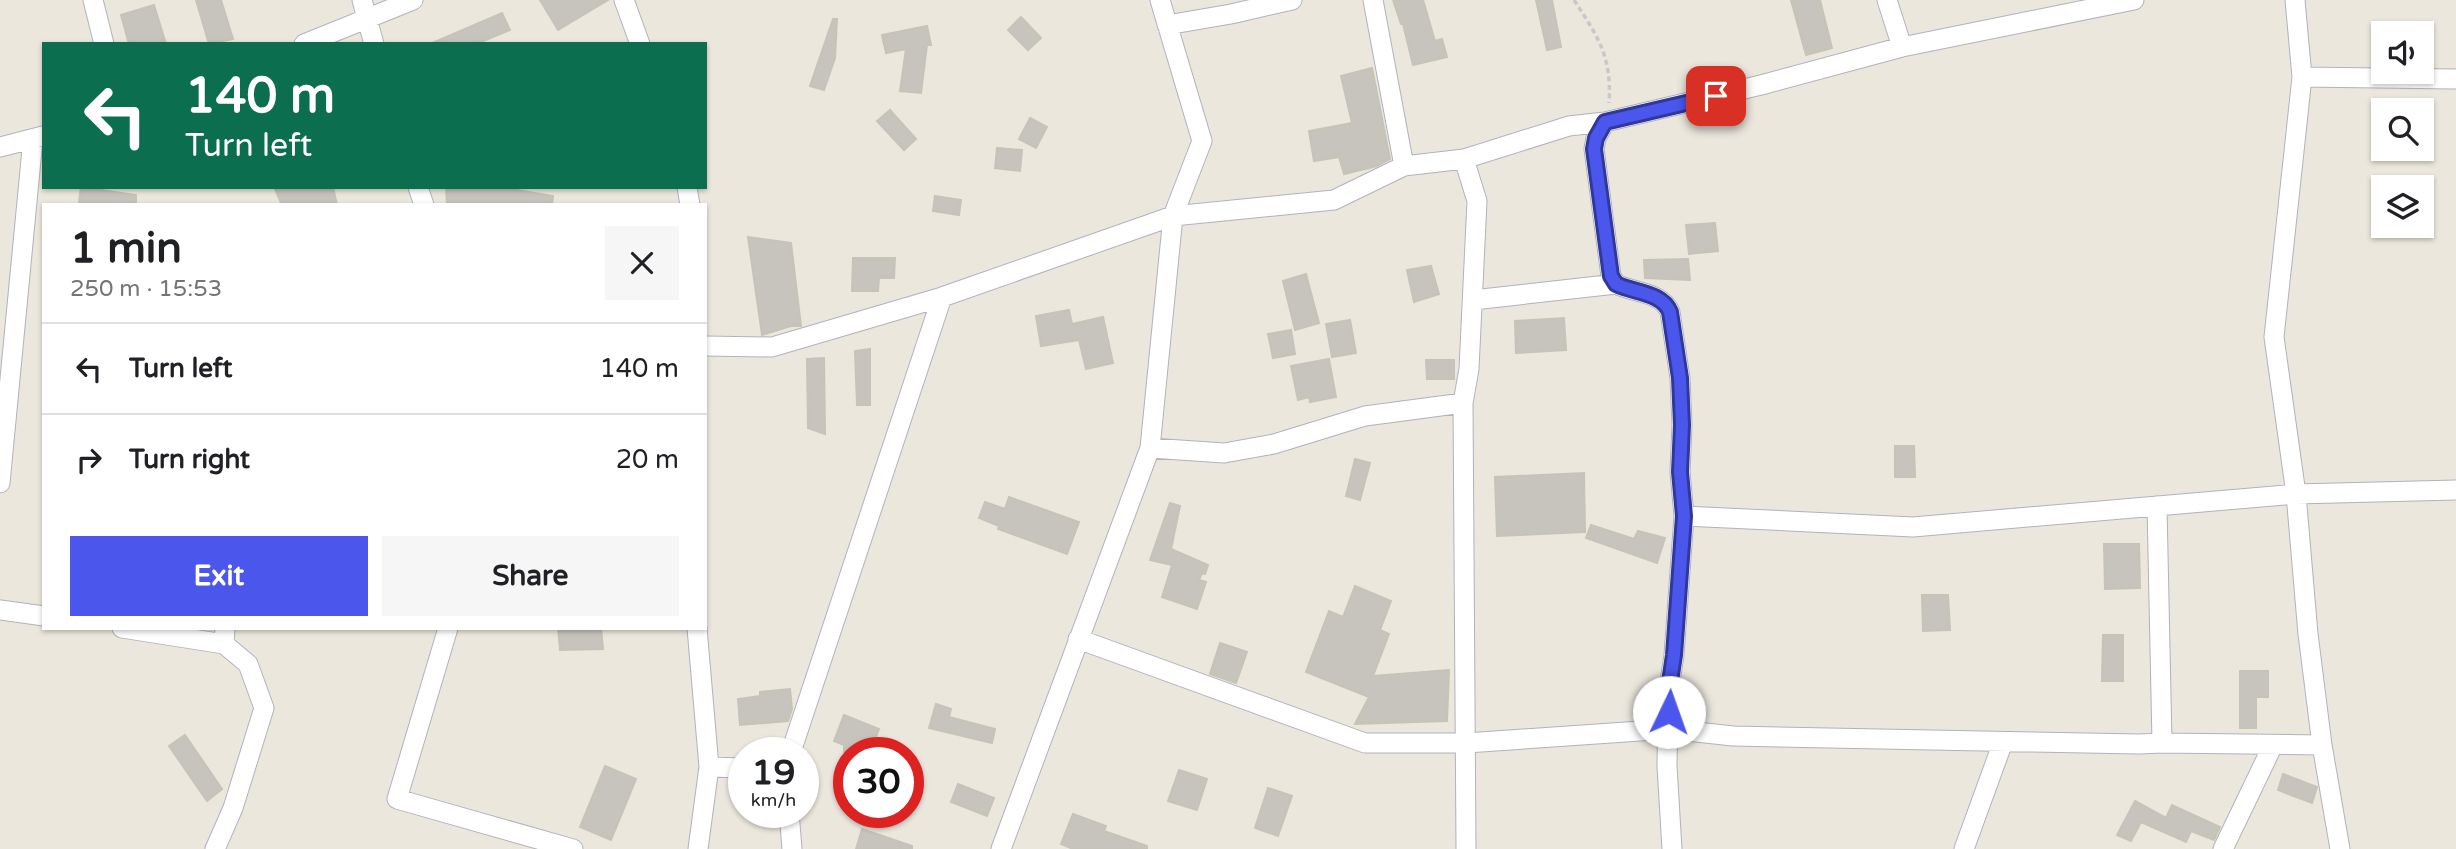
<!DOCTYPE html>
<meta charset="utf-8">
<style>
:root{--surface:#fff;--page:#f6f6f6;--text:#202124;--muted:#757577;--line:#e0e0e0;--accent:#4a56ec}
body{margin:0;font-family:"Varela Round",sans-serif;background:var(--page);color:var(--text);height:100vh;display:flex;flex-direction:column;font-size:26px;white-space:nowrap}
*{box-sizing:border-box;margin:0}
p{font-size:23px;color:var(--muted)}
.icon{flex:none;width:38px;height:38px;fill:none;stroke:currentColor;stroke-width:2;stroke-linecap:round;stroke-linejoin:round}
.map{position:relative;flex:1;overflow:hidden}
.details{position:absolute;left:42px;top:203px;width:665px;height:427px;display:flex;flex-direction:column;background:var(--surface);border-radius:0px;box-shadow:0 2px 5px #0004}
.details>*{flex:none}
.banner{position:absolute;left:42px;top:42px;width:665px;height:147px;border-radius:0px;box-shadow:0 2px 5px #0004;background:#0b6e4f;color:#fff;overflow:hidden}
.tools{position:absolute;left:2371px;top:21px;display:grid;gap:14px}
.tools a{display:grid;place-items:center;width:63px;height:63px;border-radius:0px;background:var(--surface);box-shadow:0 2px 5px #0004;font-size:35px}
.speed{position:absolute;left:728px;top:737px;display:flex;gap:14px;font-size:35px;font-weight:700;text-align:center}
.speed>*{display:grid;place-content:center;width:91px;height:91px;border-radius:50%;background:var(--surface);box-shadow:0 2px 5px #0004;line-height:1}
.speed small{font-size:18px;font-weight:400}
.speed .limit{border:10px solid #d22;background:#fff;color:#111}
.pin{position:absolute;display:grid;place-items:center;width:60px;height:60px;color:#fff;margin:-30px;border-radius:14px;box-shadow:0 4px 10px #0006}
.me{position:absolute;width:77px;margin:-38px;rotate:3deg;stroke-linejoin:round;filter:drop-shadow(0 0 5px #0008)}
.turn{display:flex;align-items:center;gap:24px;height:147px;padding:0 28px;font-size:32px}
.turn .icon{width:91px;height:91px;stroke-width:2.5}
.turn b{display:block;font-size:49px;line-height:60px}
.round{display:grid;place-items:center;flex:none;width:74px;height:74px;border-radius:0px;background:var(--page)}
.headline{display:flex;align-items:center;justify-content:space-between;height:119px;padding:0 28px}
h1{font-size:42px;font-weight:700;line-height:52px}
.primary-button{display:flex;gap:14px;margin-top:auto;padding:14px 28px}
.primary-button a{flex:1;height:80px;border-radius:0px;background:var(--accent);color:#fff;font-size:28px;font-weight:700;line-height:80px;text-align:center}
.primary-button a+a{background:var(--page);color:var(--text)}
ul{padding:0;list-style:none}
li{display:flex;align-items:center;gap:21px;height:91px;padding:0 28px;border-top:2px solid var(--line)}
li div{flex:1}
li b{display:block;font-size:26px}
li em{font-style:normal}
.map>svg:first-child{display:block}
.building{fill:#c7c3bd;stroke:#c6c3b7;stroke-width:2}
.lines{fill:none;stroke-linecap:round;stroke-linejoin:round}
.street-casing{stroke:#b1b2bd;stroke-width:21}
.path{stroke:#c8c8c8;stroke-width:3.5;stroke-dasharray:5 3.5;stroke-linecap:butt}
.street{stroke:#fff;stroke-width:19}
.route-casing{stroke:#303899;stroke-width:18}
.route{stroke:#4a56ec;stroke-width:12}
</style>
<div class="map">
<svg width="2456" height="849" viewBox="0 0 2456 849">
<rect width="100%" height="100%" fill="#ebe7dd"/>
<path class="building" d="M196 0H221L233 39 209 44Z
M540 0H608L558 30Z
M1393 0H1423L1435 41 1442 39 1447 57 1413 65 1403 24H1401Z
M1536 0H1552L1561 47 1547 50Z
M1791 0H1820L1832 48 1806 55Z
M154 5 166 44H129L121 15Z
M502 13 510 30 476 44H430Z
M1021 17 1041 38 1028 50 1008 30Z
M833 19H837L835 58 824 90 810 86Z
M927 26 931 45H927L921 93 900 91 906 49 886 53 882 35Z
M1372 68 1390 159 1377 166 1344 174 1339 157 1314 161 1309 131 1352 123 1341 76Z
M890 110 916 139 904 150 877 121Z
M1030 118 1047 127 1036 148 1019 139Z
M997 148 1022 150 1020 171 995 168Z
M81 187 136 195V205H97L79 202Z
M274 187H333L337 205H282Z
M446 187H517V190L553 196 552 205H447Z
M935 196 961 200 959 215 933 211Z
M1715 223 1718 251 1689 254 1686 225Z
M748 237 791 243 801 326H791L762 335Z
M853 258H895L894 278H879L878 291H852Z
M1688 259 1690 280 1645 278 1644 260Z
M1431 266 1439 294 1414 302 1407 270Z
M1306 274 1319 323 1295 330 1283 281Z
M1069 310 1072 324 1103 317 1113 363 1086 369 1079 340 1041 346 1036 316Z
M1564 318 1566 350 1516 353 1515 321Z
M1350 320 1356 353 1332 357 1326 324Z
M1291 330 1295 354 1273 358 1268 334Z
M870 349V405H857L855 351Z
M824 358 825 434 808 428 807 359Z
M1329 359 1336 397 1310 402 1309 397 1298 400 1291 366Z
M1426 360H1454V379H1427Z
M1895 446H1914L1915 477H1895Z
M1355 459 1370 463 1360 500 1346 496Z
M1584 473 1585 532 1497 536 1495 477Z
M1009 497 1079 522 1067 554 998 529 999 526 979 518 985 502 1005 509Z
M1170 503 1180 506 1171 549 1208 565 1205 574 1202 573 1199 580 1206 582 1197 609 1162 597 1172 565 1150 560Z
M1591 525 1634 539 1638 531 1665 538 1657 563 1586 538Z
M2104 544H2139L2140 588 2105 589Z
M1355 586 1391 601 1380 630 1389 634 1373 676 1449 670 1447 721 1355 724 1369 697 1306 672 1329 611 1343 617Z
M1922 595H1948L1950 630 1923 631Z
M558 628H601L603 649 560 650Z
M2103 635H2123V681H2102Z
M1220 643 1247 652 1236 683 1210 674Z
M2240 671H2268V697H2256V728H2240Z
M790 689 792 709 788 721 740 725 738 699 760 696V692Z
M936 704 951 709 949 717 995 729 992 743 929 728Z
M844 715 879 729 870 752H844V745L834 741Z
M185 735 222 789 207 801 169 746Z
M605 766 636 779 611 840 580 827Z
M1179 770 1207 779 1197 810 1168 801Z
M2283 774 2317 787 2312 803 2278 790Z
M958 784 994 798 987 816 951 802Z
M1268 788 1292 796 1278 836 1255 828Z
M2135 801 2166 818 2172 805 2220 827 2214 840 2191 831 2186 842 2141 822 2131 841 2117 835Z
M1073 814 1106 826 1104 831 1147 846V849H1073L1061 844Z
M862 829 912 846V849H856Z"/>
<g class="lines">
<defs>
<path id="street" d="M93 0 104 44
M362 0 374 44
M624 0 640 44
M1373 0 1404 166
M1887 0 1902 47
M2295 0 2302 77 2274 337 2296 494 2308 634 2322 745 2340 849
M1167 25 1231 14 1292 0
M304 44 413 0
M2302 77 2456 79
M1605 122 1596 138 1594 149 1611 276 1616 284C1634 293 1662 292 1670 312L1680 378 1682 425 1680 472 1684 516 1674 655 1668 695 1667 766 1672 849
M0 147 43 136
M1464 159 1477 201 1469 369 1463 403 1466 849
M418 187 424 205
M687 187 690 205
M1473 300 1616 284
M705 346 772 347 942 297 1173 216 1334 200 1404 166 1464 159 1569 126 1605 122 1761 85 1902 47 2134 0
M1150 448 1224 453 1274 444 1365 416 1463 403
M0 483 33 139
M2157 506 2162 743
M1684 516 1913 527 2296 494 2456 490
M0 610 44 616
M122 628 224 644
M448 628 397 799 573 849
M697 628 709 767 698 849
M1078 639 1365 743H1466L1669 729 1733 736 2139 744 2162 743 2322 745
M791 752 942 297
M709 767 744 768
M789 812 792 849
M215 849 233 808 264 708 248 664 224 644 225 628
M1001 849 1150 448 1173 216 1202 141 1160 0
M1964 849 2003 742
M2223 849 2273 745"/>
</defs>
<use href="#street" class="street-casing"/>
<path class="path" d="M1574 0C1598 37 1612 56 1609 103"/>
<use href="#street" class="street"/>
</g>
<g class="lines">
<defs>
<path id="route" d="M1669 712 1668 695 1674 655 1684 516 1680 472 1682 425 1680 378 1670 312C1662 292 1634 293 1616 284L1611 276 1594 149 1596 138 1605 122 1716 96"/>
</defs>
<use href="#route" class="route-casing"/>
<use href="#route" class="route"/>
</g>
</svg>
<div class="tools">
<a><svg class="icon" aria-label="sound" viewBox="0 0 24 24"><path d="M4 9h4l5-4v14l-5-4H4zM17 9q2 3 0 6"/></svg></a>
<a><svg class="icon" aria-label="search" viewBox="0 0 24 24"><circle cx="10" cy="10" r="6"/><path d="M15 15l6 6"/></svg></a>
<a><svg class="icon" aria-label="layers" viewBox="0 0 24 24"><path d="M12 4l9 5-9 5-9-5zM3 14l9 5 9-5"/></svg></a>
</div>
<div class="speed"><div>19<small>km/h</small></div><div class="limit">30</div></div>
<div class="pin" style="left:1716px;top:96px;background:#d93025"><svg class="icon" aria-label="arrive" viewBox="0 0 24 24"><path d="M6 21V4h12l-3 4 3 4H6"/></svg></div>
<svg class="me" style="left:1669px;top:712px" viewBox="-20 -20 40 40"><circle r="19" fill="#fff"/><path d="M0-13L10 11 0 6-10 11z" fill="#4a56ec"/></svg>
<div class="banner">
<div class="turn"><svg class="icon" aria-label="left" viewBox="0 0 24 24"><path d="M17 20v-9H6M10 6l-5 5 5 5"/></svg><div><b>140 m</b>Turn left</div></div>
</div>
<section class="details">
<div class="headline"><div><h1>1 min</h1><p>250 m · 15:53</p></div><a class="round"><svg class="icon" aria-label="close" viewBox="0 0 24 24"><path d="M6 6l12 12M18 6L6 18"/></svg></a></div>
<ul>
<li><svg class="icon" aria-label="left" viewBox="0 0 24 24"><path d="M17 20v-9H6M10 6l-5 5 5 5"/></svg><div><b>Turn left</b></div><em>140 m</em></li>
<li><svg class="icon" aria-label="right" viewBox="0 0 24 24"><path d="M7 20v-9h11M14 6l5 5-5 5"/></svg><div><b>Turn right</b></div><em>20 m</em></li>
</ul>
<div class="primary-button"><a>Exit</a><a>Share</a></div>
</section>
</div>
